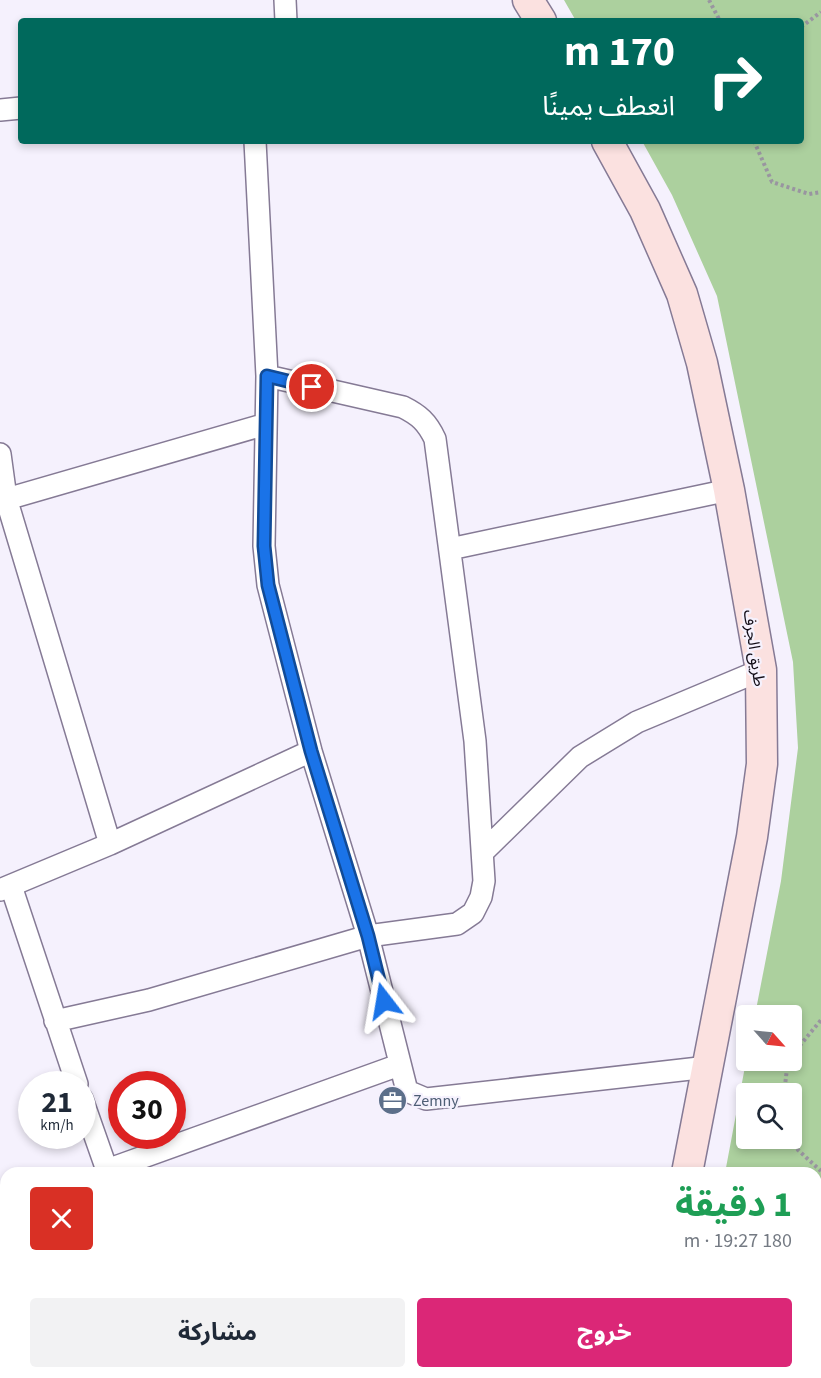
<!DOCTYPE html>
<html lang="ar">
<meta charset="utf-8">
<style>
:root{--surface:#fff;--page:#f2f2f3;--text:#1f2937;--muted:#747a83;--accent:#db2777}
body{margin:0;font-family:"Source Sans 3","Noto Sans Arabic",sans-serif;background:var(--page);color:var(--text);direction:rtl;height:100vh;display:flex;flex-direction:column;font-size:22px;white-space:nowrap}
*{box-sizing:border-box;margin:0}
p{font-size:20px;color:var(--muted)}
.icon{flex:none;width:33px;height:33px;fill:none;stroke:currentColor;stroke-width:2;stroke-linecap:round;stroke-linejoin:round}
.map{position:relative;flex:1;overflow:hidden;direction:ltr}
.side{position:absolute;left:0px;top:1167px;width:822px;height:212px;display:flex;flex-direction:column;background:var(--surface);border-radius:18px 18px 0 0;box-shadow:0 3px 9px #0003;direction:rtl}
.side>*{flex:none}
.hud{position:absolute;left:18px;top:18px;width:786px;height:126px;border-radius:6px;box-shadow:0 3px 9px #0003;direction:rtl;background:#00695c;color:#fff;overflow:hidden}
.needle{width:39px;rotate:117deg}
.buttons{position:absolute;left:736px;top:1005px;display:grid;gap:12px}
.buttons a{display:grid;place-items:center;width:66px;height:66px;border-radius:6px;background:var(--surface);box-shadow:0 3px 9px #0003;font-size:30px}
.speed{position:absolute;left:18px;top:1071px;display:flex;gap:12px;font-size:30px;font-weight:700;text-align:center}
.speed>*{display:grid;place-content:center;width:78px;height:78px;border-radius:50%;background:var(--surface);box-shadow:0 3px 9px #0003;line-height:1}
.speed small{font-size:15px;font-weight:400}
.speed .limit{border:9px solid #d22;background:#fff;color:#111}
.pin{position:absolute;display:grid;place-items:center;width:51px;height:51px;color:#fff;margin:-26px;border:3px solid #fff;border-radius:50%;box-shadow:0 2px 6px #0007}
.me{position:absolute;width:66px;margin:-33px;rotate:346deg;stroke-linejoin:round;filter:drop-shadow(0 0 4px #0008)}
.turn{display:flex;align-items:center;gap:21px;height:126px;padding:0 30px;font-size:27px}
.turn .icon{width:78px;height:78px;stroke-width:2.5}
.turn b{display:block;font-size:42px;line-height:51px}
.round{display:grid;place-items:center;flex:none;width:63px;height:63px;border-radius:6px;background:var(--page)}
.overview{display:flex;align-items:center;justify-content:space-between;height:102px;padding:0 30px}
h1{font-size:36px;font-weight:700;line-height:45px;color:#1e9e55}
.action{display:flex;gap:12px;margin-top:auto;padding:12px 30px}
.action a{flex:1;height:69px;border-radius:6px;background:var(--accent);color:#fff;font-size:24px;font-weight:700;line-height:69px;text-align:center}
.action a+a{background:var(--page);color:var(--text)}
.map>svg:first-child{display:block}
.green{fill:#acd09e;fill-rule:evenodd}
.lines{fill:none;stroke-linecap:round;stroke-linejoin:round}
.minor-casing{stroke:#857a95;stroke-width:24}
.secondary-casing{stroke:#857a95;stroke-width:33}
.path{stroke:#9995a0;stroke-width:4;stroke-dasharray:3 3;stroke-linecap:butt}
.minor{stroke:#fff;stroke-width:21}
.secondary{stroke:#fbe1e0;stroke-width:30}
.route-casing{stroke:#114b97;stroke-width:15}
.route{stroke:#1a73e8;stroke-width:10}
.labels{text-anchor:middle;stroke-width:4.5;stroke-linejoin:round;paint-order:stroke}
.street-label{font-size:16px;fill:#110c16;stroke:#f5f1fd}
.service-label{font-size:16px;fill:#4e5e75;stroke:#f5f1fd;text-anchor:start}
</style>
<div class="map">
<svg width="821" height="1378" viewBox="0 0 821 1378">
<rect width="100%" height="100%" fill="#f5f1fd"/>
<path class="green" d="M564 0H821V1378H671L674 1372H816V1173H725L747 1056V1060H792V1016L755 1015 781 881 798 748 793 662 717 296 672 195 642 141H801V21H576ZM747 1094H792V1138H747Z"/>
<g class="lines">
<defs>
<path id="minor" d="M285 0 286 21
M0 110 21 108
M255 141 267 376 264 546 268 585 311 751 368 936 407 1091 426 1099 708 1067
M0 454 6 498 110 844
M0 501 266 424
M450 549 729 490
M483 852 580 757 637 722 761 670
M11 886 77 1084
M0 890 110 844 311 751
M55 1021 149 1000 368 936 457 924 473 913 481 897 484 881 475 741 435 439C427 422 419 415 403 407L267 376
M82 1099 108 1173
M107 1170 399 1065
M416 1372 418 1378
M25 1378 34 1372"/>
<path id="secondary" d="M528 0 541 21
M607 141 645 210 682 294 702 363 729 490 761 670 762 764 752 837 687 1173
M626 1378 629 1372"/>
</defs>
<use href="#minor" class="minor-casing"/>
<use href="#secondary" class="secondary-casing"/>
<path class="path" d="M709 0 720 21
M801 27 821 12
M754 141 772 182 809 194 821 192
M792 1055 821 1020
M780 1060 786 1062
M784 1094 788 1060
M792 1138 798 1150 821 1171"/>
<use href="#minor" class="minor"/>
<use href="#secondary" class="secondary"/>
</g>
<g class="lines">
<defs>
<path id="route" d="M312 387 267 376 264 546 268 585 311 751 368 936 384 1001"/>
</defs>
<use href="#route" class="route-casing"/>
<use href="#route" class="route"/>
</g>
<defs>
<symbol id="office-disc" viewBox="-11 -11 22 22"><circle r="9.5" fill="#5c6f8a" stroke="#f5f1fd"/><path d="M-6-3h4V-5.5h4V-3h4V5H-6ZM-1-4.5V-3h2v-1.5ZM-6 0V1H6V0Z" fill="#fff"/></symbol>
</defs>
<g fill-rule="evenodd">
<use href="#office-disc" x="376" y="1084" width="33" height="33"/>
</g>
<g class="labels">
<g class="street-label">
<text transform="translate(755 648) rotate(82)" y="6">طريق الجرف</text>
</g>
<g class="service-label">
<text x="413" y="1106">Zemny</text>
</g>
</g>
</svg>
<div class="buttons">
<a><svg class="needle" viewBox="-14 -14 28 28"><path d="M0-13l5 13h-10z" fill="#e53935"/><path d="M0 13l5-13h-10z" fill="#747a83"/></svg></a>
<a><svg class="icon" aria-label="search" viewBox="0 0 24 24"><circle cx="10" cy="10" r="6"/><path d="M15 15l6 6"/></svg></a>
</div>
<div class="speed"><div>21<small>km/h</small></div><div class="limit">30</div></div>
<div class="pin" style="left:312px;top:387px;background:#d93025"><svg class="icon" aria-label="arrive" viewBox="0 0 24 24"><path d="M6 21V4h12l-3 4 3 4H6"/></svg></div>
<svg class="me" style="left:384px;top:1001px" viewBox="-20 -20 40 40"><path d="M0-17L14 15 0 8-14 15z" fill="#1a73e8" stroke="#fff" stroke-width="4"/></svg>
<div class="hud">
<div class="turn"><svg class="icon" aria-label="right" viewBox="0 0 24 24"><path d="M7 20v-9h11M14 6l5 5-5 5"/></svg><div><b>170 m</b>انعطف يمينًا</div></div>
</div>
<section class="side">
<div class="overview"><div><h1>1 دقيقة</h1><p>180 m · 19:27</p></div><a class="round" style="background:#d93025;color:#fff"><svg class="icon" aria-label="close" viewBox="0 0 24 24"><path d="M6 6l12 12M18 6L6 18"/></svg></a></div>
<div class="action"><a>خروج</a><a>مشاركة</a></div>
</section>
</div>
